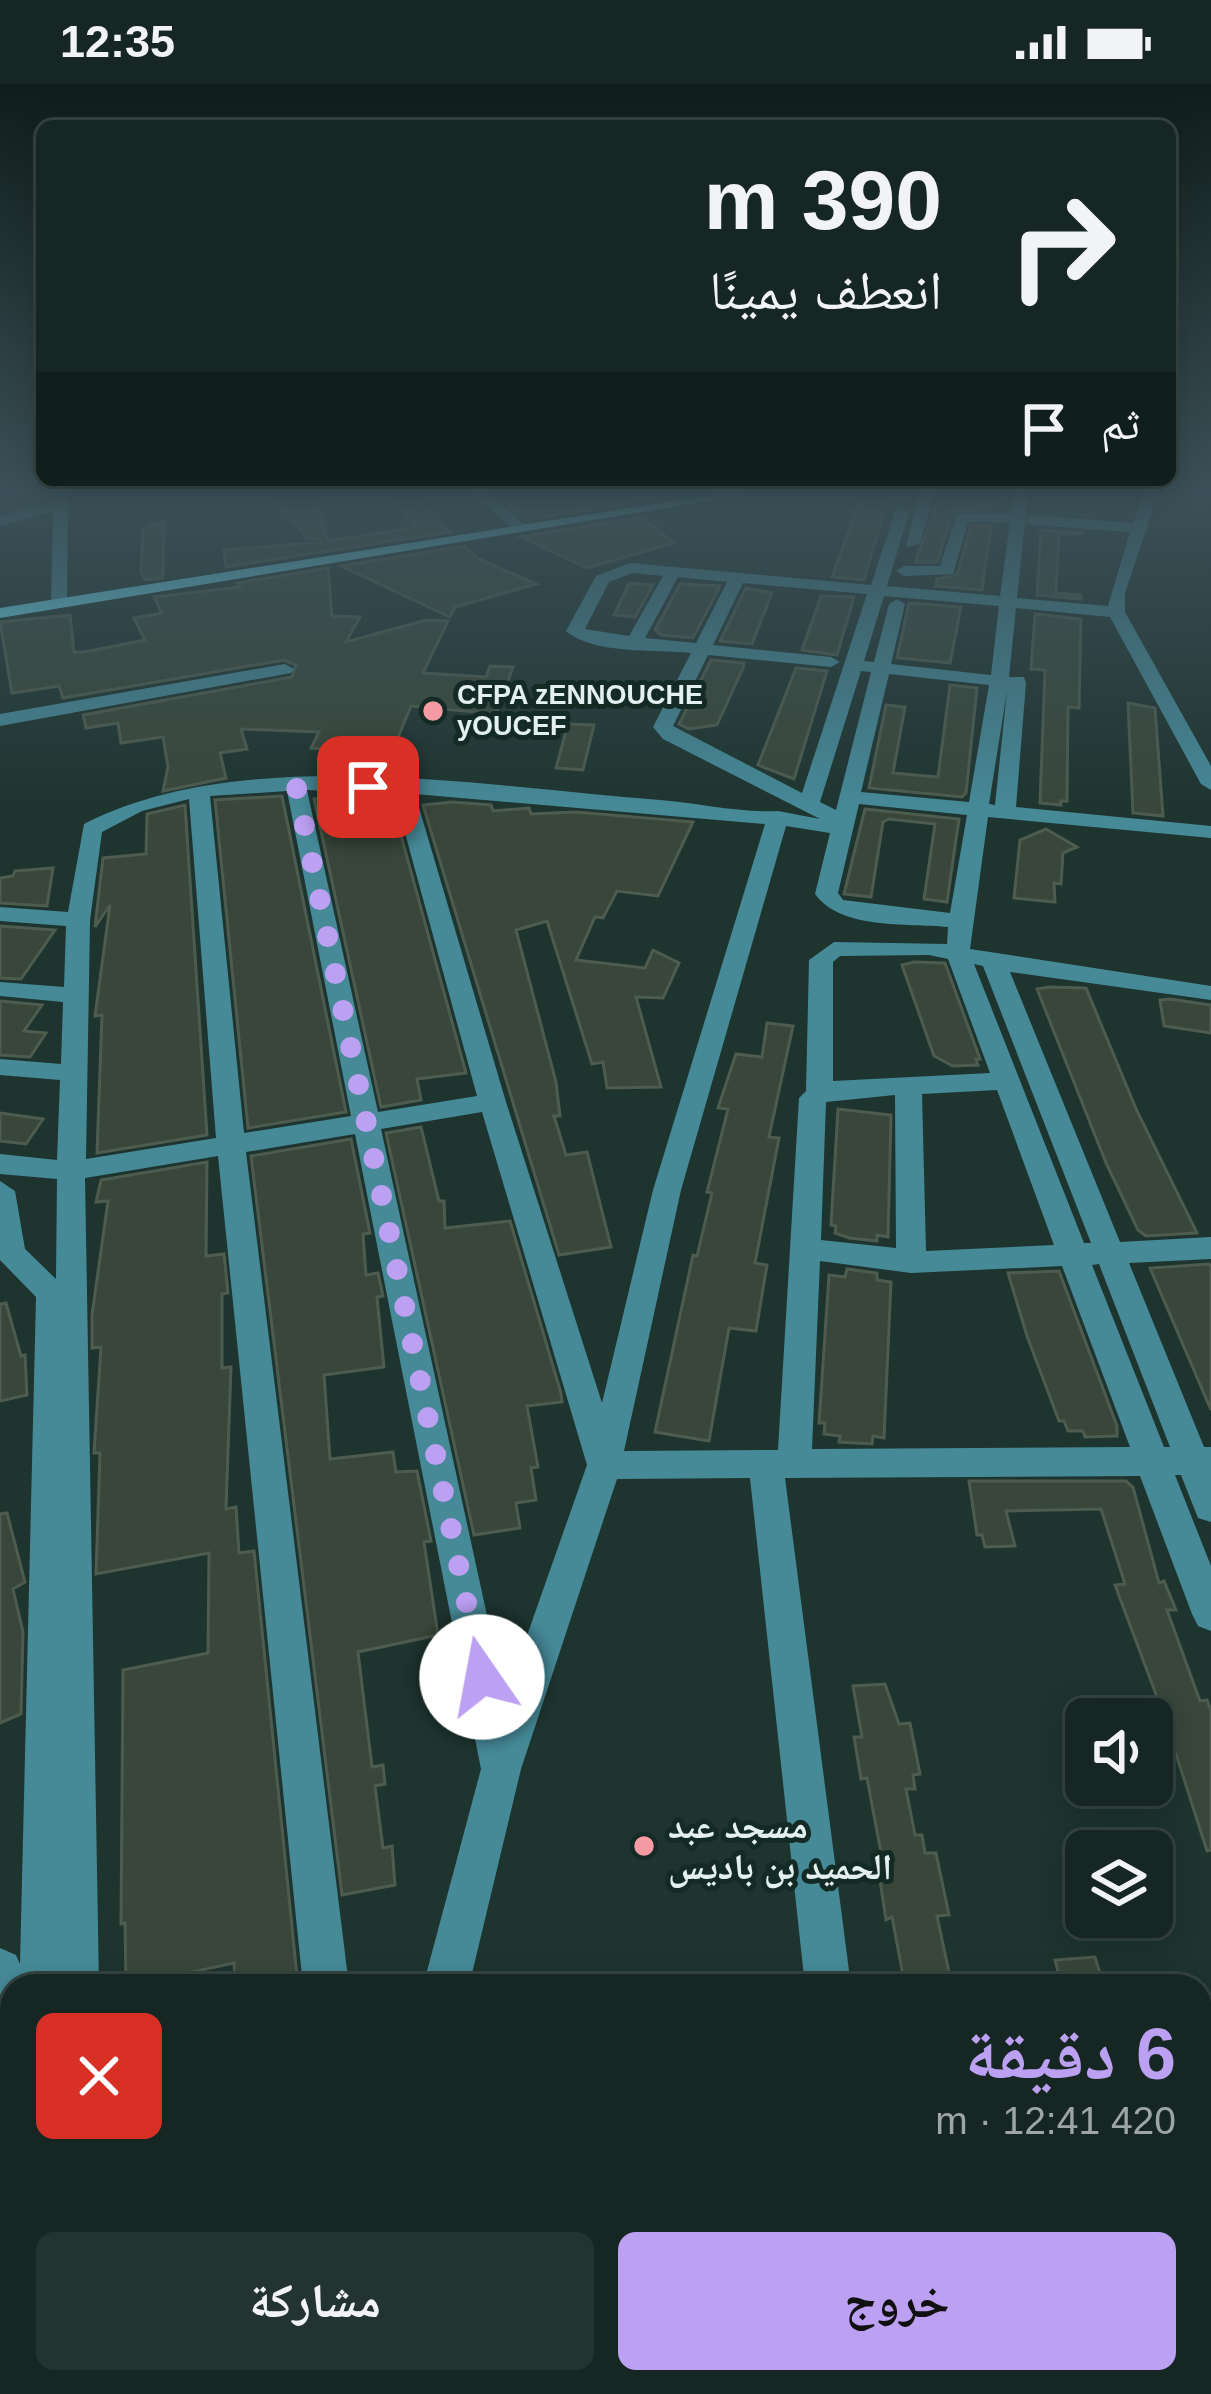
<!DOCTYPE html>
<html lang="ar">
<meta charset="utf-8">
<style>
:root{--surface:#162723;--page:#233330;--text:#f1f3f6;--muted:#9ea5a6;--line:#354441;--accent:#bca0f2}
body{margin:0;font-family:Helvetica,"Noto Naskh Arabic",sans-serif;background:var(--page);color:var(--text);direction:rtl;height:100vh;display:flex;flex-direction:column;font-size:45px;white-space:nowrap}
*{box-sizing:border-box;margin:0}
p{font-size:39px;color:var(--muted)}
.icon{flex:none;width:66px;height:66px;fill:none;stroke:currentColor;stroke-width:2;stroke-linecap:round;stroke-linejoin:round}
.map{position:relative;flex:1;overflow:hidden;direction:ltr}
.panel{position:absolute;left:0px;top:1890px;width:1212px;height:420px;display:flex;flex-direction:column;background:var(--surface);border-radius:36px 36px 0 0;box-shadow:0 6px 30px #0003,0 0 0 3px var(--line);direction:rtl}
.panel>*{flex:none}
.guide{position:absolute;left:36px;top:36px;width:1140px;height:366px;border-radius:18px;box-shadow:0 6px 30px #0003,0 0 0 3px var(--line);direction:rtl;background:#162723;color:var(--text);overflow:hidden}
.tools{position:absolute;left:1065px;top:1614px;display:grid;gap:24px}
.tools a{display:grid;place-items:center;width:108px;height:108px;border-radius:18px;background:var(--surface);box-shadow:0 6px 30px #0003,0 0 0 3px var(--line);font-size:60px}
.pin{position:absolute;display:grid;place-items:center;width:102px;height:102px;color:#fff;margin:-51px;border-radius:24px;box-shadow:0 6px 18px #0006}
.me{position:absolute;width:132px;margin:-66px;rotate:348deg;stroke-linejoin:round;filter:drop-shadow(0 0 9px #0008)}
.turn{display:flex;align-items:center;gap:42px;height:252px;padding:0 36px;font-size:54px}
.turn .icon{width:156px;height:156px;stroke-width:2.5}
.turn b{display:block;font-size:84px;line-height:102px}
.then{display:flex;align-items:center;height:114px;padding:0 36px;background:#0003;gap:24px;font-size:45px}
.round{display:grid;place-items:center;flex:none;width:126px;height:126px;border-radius:18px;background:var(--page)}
.summary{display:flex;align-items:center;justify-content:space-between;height:204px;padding:0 36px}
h1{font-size:72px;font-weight:700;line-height:90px;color:var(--accent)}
.button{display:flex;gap:24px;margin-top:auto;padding:24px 36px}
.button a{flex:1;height:138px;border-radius:18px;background:var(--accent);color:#111;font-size:48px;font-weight:700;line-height:138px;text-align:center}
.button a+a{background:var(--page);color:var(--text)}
.status{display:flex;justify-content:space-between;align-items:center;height:84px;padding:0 60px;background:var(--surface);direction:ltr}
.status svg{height:33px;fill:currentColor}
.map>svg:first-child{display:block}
.building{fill:#39473a;stroke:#4d5c4e;stroke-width:3}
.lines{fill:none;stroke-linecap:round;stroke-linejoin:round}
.minor{fill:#468a98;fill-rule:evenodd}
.major{fill:#6fe2f9;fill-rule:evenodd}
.route{stroke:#bca0f2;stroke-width:21;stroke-dasharray:0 37.8}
.poi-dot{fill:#f49aa2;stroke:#142a25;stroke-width:4.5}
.labels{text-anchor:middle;stroke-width:10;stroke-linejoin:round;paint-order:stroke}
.far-poi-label{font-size:27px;font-weight:bold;fill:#e3f0ed;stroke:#142a25;text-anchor:start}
.near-poi-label{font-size:36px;font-weight:bold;fill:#e3f0ed;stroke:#142a25;text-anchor:start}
</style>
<div class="status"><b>12:35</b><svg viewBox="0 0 49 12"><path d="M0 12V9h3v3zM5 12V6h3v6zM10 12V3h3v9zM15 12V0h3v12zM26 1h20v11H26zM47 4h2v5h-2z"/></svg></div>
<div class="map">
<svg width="1211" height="2310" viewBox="0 0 1211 2310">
<rect width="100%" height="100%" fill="#1e342f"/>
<path class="building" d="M393 407H407L450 448 226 483 224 466 323 458 306 453 277 419 315 416 328 457 418 443 387 413Z
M522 407H608L625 420 527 436 495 410Z
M863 407H890L864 496 832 493Z
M939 416 994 420 993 425 954 426 937 478H915Z
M641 433 674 459 587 484 521 453Z
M164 437 163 494 146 496 141 488 143 446Z
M971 442H991L982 506 936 502 937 495 957 491Z
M1041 446 1083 449 1059 450 1056 509 1081 511V515L1037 511Z
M464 462 477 474 536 500 455 523 450 533 341 482Z
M328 484 332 532 360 533 346 558 426 536 448 537 423 589 486 593 490 582 513 583 496 630 411 622 392 668 311 664 319 648 241 645 247 665 220 669 226 694 163 707 168 683 163 653 121 659 118 639 86 644 83 631 292 593 296 581 284 576 63 614 59 602 12 609 0 538 70 531 74 568H84L145 556 134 534 162 529 154 513 240 503 237 499Z
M629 499 653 501 635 533 614 531Z
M680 500 720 502 693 554 661 551 655 546Z
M746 504 772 509 752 560 720 557Z
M821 512 854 513 837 571 802 566Z
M909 519 961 523 950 579 897 574Z
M1035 530 1081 535 1079 624 1068 623 1067 717H1061V721L1040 719 1045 586 1031 585Z
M711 576 744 579 743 584 717 641 689 645 679 640Z
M796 584 827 587 794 695 758 681Z
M950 601 977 604 966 709 962 713 869 704 886 621 905 623 893 689 938 693Z
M1128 619 1155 624 1163 732 1133 729Z
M568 640 594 641 583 686 556 684Z
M282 712 346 1028 248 1044 215 716Z
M375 713 377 723 393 722 466 989 417 995 421 1016 381 1023 314 715Z
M452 718 491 721 493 727 529 724 531 730 576 728 693 738 658 812 617 807 603 834 595 833 576 876 645 884 653 866 679 879 663 914 636 913 661 1003 607 1004 603 978 592 980 547 837 516 846 556 998 560 1032H554L566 1071 587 1068 611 1163 559 1171 423 721Z
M185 721 207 1051 97 1069 102 931 95 932 110 821 95 843 103 774 146 770 147 730Z
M865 725 959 735 947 818 924 815 935 740 889 735 883 738 871 813 844 810Z
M1046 745 1077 763 1063 769 1061 800 1054 799 1055 818 1014 814 1020 756Z
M53 784 47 822 0 819V794L13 792 15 787Z
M0 842 55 846 21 895 0 894Z
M914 878 945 879 980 975H976L978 981 953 982 934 972 902 881Z
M1049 903 1086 904 1137 1027 1197 1149 1146 1152 1138 1146 1106 1079 1037 905Z
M1170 915 1211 921V949L1164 942 1160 916Z
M0 917 42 921 24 947 46 949 30 973 0 971Z
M767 939 793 942 769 1053 779 1054 755 1179 767 1181 756 1247 729 1244 709 1357 655 1348 693 1171 697 1172 712 1109 707 1108 728 1025 718 1024 736 970 762 973Z
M838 1025 891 1031 888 1153 877 1151V1157L849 1154 835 1149 836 1142 831 1141Z
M0 1029 43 1035 26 1060 0 1057Z
M421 1043 439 1117H444L445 1144 510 1137 561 1309 562 1318 527 1322 538 1383 531 1384 536 1416 516 1419 520 1444 474 1451 386 1049Z
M351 1055 370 1149 363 1150 366 1191 378 1189 383 1212 377 1213 384 1283 324 1291 330 1375 393 1368 396 1388 417 1387 431 1457 424 1458 438 1551 358 1568 372 1683 383 1681 385 1700 375 1702 383 1764 392 1762 395 1801 342 1811 251 1072Z
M207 1078 206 1172 224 1170 228 1209 222 1210V1284L231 1283 226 1425 236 1423 239 1469 254 1467 298 1902H235L234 1879 126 1902 125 1839 121 1840 123 1586 208 1569 209 1469 96 1490 100 1369H94L101 1263 92 1264V1231L108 1117 96 1118 101 1096Z
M1209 1180 1211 1183V1326L1150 1184Z
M847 1185 877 1189V1196L891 1198 884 1354 873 1352 872 1360 839 1358 840 1352 824 1350 825 1339H819L829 1191 845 1193Z
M1059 1187 1117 1342V1352L1085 1353 1083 1347H1068L1064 1337H1059L1027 1252 1008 1189Z
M6 1219 21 1272 25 1271 27 1311 0 1317V1220Z
M969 1397H1126L1133 1403 1159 1499 1164 1497 1176 1526H1167L1200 1617 1207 1616 1211 1627V1766L1207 1767 1176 1670H1167L1149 1613H1157L1115 1501 1125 1500 1101 1425 1006 1427 1015 1462 985 1463 982 1451H977Z
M7 1429 25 1498 13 1505 23 1548 21 1630 0 1639V1430Z
M885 1600 899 1640 910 1639 920 1690 913 1691 915 1705H906L915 1751H922L925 1769H936L949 1831 937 1832 952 1902H905L892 1833 886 1836 879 1790H885L867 1694 861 1695 854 1653H862L853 1602Z
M1095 1873 1104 1902H1062L1055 1876Z"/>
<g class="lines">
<path class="minor" d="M54 407H68L67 519 59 524 51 519 53 428 0 442V432L53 418Z
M468 407H484L531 445 518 448Z
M925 407H941L932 416 920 460 906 463 918 414Z
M1014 407H1028L1017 514 1108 522 1130 448 1033 441 1025 436 1033 431 1133 439 1145 407H1159L1125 509V528L1211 682V706L1201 700 1110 533 1016 524 1009 593H1024L1026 599 1016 723 1211 742V754L988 733 970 865 1211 902V916L1010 888 1120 1158 1211 1153V1175L1129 1179 1204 1363H1211V1438L1198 1434 1181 1391H1175L1211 1482V1547L1198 1542 1192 1530 1140 1392 785 1394 851 1902H805L750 1394 617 1395 521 1685 469 1902H423L481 1685 355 1050 246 1068 349 1902H303L218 1072 85 1094 99 1902H12V2004L0 2009V1864L16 1871 20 1880 36 1213 0 1176V1097L15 1107 25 1165 56 1195 57 1095 0 1090V1070L57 1076 60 996 0 991V975L61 980 63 918 0 912V898L64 903 66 842 0 837V823L68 828 84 740C244 658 485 703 660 716 698 719 740 729 778 727L820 735 663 655 653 643 691 569C655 565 594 571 566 547L596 492 630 479 871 501 895 428 902 424 909 428 887 502 1000 512 1010 438H968L953 490 904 492 896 487 904 482H940L957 430 1011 429ZM632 489 663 492 629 552 585 545 609 498ZM678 493 727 498 696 559 645 554ZM743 499 867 510 802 709 673 642 708 571 831 583 840 578 831 573 713 561ZM884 512 999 522 991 591 891 580 905 520 897 515 889 520 874 578 864 577ZM861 587 871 588 836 726 820 718ZM889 590 989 601 969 718 861 708ZM1007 607 995 721 989 720ZM307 706 394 709 477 1012 378 1028ZM287 707 351 1032 244 1049 210 712ZM415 710 765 740 653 1106 602 1319 506 1018ZM189 715 216 1054 86 1075 90 836 102 748 142 727ZM859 720 967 731 950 829 843 816 838 809ZM786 742 830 749 815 810C841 846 906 839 948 843L947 860 834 858 809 876 806 1007 799 1014 778 1366 624 1367 681 1106ZM929 871 948 875 990 989 833 997V878L840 872ZM974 880 983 882 1091 1159H1084ZM997 1006 1054 1161 926 1167 922 1010ZM895 1011 896 1164 821 1156 826 1018ZM482 1028 587 1381 505 1614 381 1045ZM820 1177 911 1189 1062 1182 1130 1363 812 1365ZM1099 1180 1170 1363H1164L1092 1181Z
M285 580 294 585 291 589 0 642V630Z
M1200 2012H1211V2060H1200Z
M12 2248V2298H24L0 2309V2253Z
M51 2298H105L107 2310H53Z
M311 2298H365L362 2310H308Z
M849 2298H903L904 2310H850Z"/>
<path class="major" d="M737 407H769L0 534V524Z"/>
</g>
<linearGradient id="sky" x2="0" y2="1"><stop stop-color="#101d1a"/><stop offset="0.56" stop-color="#3b5058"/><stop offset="1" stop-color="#3b5058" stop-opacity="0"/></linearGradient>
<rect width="1211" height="730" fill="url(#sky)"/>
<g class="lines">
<path class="route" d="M368 703 296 701 482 1593"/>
</g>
<g class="poi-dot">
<circle cx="433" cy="627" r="12"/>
<circle cx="644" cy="1762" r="12"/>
</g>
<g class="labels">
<g class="far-poi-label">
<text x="457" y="620">CFPA zENNOUCHE<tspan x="457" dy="31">yOUCEF</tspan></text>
</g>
<g class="near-poi-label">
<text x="668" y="1754">مسجد عبد<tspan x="668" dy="41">الحميد بن باديس</tspan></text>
</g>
</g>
</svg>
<div class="tools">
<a><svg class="icon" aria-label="sound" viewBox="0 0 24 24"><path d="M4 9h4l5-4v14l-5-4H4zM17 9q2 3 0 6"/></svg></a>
<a><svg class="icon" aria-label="layers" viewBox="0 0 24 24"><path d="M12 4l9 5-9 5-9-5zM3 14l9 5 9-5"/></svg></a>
</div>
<div class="pin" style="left:368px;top:703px;background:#d93025"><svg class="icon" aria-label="arrive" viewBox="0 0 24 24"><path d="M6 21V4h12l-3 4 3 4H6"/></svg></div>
<svg class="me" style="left:482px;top:1593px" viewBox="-20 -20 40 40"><circle r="19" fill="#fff"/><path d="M0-13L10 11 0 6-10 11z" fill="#bca0f2"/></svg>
<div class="guide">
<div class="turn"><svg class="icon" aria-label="right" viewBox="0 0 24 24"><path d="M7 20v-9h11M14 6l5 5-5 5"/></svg><div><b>390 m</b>انعطف يمينًا</div></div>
<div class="then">ثم<svg class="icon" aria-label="arrive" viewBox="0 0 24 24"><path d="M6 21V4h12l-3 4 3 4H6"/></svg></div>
</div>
<section class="panel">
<div class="summary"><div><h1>6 دقيقة</h1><p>420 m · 12:41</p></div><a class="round" style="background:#d93025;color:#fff"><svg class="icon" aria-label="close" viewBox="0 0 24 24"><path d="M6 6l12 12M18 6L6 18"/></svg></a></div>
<div class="button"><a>خروج</a><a>مشاركة</a></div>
</section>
</div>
